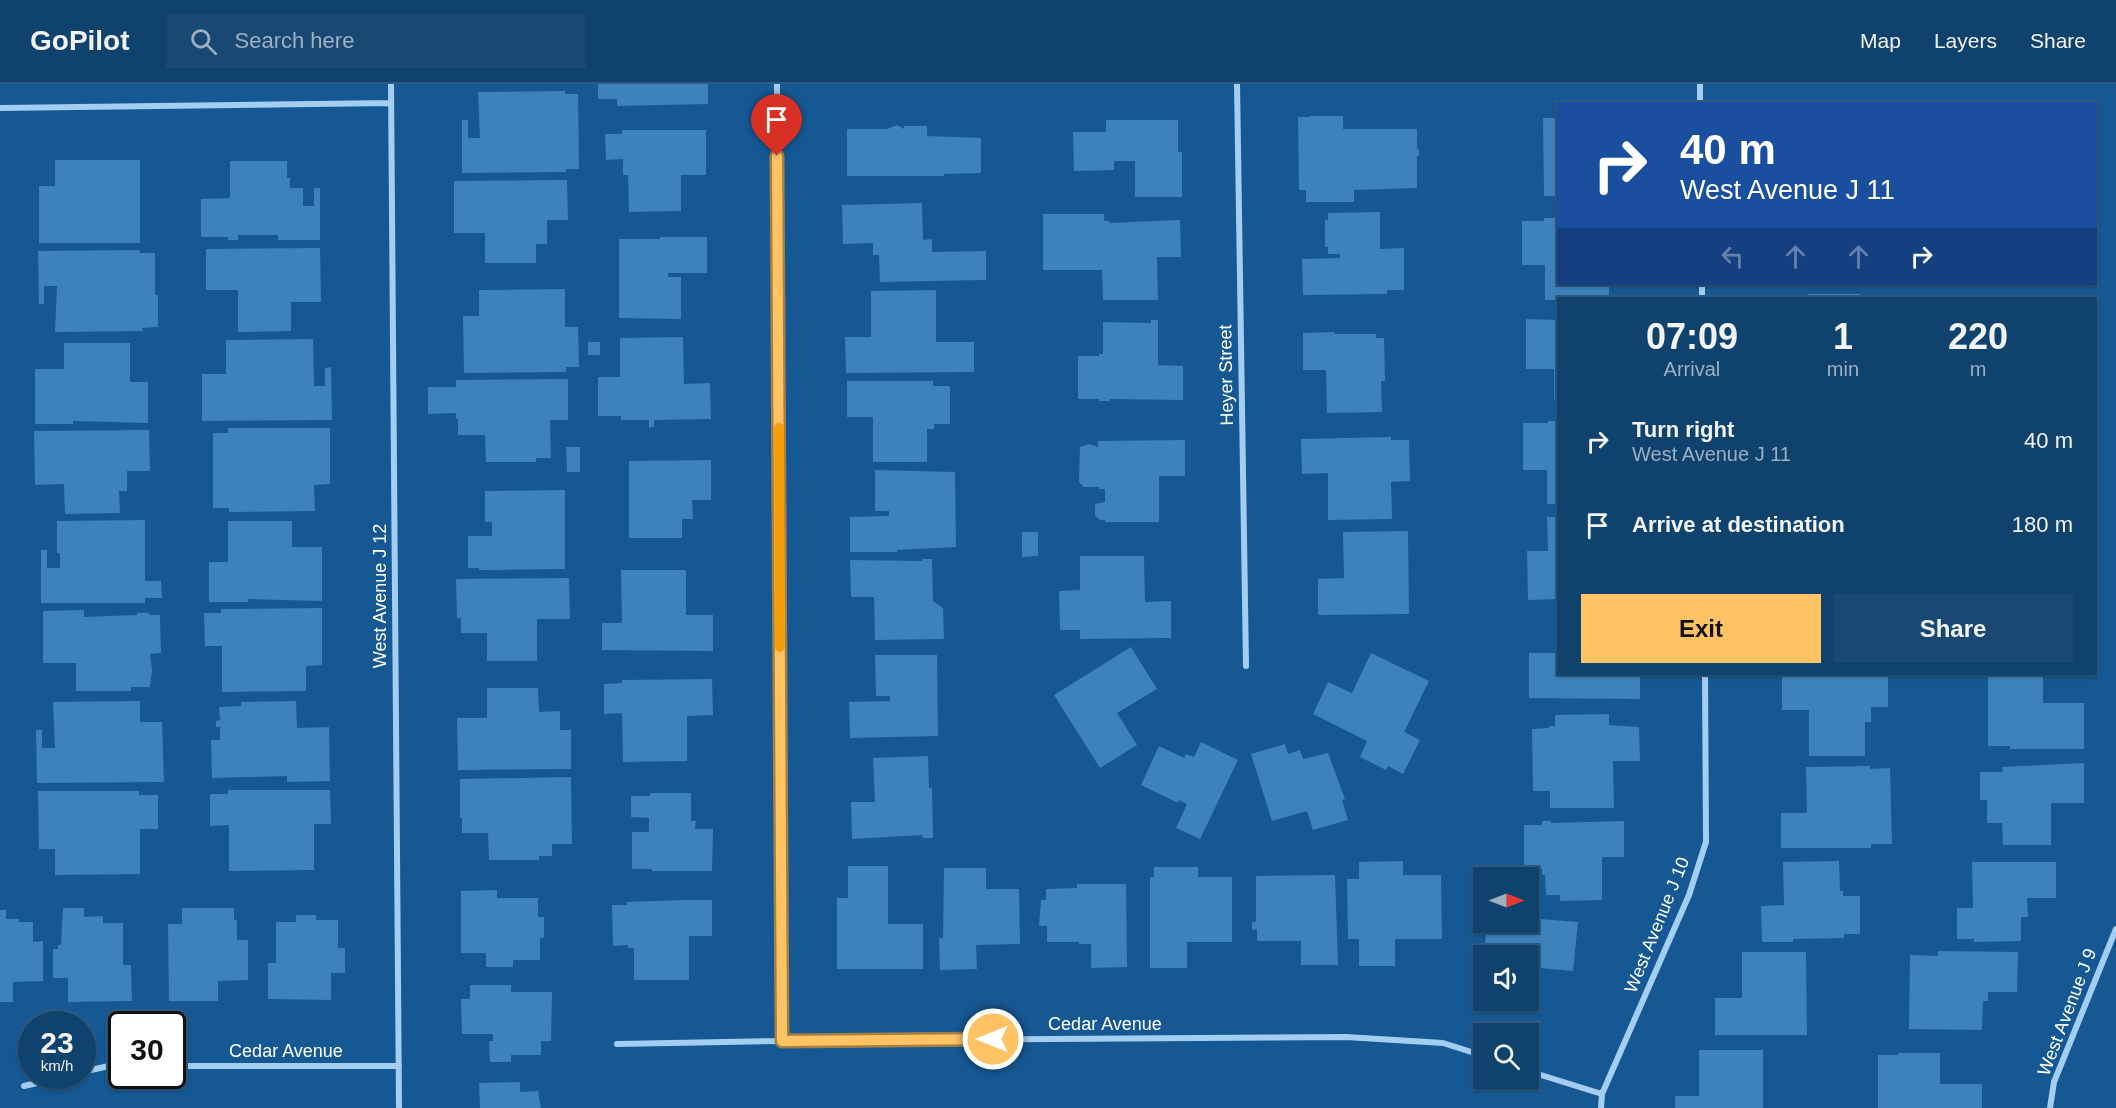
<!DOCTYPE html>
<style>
:root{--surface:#10426e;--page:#194973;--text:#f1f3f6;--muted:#9cb0c2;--line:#305b81;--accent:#ffc364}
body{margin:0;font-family:Helvetica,sans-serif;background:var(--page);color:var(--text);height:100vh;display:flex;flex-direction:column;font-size:22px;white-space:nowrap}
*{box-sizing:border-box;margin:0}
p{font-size:20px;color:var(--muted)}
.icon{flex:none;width:33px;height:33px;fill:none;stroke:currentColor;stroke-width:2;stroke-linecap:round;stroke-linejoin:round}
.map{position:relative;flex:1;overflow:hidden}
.side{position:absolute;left:1557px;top:213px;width:540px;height:378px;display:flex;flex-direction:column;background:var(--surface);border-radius:0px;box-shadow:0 2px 4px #0004,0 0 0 2px var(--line)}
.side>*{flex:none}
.hud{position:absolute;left:1557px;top:18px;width:540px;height:183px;border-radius:0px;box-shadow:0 2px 4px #0004,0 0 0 2px var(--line);background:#1a4fa0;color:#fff;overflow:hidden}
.needle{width:39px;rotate:90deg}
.fabs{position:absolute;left:1473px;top:783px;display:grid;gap:12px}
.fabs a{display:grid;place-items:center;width:66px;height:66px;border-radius:0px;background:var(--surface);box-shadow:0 2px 4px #0004,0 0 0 2px var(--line);font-size:30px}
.speed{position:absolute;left:18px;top:927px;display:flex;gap:12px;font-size:30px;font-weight:700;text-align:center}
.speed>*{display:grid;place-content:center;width:78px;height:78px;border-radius:50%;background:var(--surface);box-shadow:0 2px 4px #0004,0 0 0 2px var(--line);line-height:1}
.speed small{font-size:15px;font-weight:400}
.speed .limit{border:3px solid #111;border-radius:9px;background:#fff;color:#111}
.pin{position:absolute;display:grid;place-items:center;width:51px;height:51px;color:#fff;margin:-62px -26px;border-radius:50% 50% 50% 0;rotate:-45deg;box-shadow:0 0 6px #0007}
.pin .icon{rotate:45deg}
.me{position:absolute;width:66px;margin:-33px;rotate:270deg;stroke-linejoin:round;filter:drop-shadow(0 0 4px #0008)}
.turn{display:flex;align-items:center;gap:21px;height:126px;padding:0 24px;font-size:27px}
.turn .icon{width:78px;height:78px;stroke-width:2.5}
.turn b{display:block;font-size:42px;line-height:51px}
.lanes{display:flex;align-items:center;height:57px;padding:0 24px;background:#0003;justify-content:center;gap:30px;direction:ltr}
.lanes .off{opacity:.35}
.eta{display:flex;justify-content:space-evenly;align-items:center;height:102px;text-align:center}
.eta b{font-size:36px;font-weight:700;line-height:42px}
.action{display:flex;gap:12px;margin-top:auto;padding:12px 24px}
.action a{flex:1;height:69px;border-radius:0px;background:var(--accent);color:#111;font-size:24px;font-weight:700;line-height:69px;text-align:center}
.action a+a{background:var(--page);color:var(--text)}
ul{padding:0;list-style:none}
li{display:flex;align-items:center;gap:18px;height:84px;padding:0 24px}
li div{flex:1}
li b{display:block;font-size:22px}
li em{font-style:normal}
header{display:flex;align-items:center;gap:36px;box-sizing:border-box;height:84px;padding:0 30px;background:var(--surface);border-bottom:2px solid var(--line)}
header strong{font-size:28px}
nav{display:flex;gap:33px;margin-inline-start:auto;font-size:21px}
.search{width:420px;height:54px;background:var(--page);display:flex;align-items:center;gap:15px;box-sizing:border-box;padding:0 21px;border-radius:0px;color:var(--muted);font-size:22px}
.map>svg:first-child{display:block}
.building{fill:#3d82bb}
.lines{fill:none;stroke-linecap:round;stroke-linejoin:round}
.street{stroke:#a3cef1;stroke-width:6}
.route-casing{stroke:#a67f41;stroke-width:15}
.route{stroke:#ffc364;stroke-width:10}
.slow{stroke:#f59e0b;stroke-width:10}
.labels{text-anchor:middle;stroke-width:5;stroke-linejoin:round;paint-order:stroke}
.street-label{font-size:18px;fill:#fff;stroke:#155893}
</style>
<header>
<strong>GoPilot</strong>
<div class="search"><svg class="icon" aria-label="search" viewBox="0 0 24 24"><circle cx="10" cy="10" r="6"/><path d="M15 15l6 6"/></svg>Search here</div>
<nav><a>Map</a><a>Layers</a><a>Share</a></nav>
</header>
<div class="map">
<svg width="2116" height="1024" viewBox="0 0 2116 1024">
<rect width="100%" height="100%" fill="#155893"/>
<path class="building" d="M598 0H708V20L617 22V15H598Z
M565 7V10H578L579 85H566V88L462 89V36H468V54H480L478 8Z
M1310 32H1343V45H1417V65H1419V72H1417V104L1354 106V118H1306V106H1299L1298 33H1310Z
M1543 34H1558V112H1544Z
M1106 36H1178V68H1182V113H1135V77H1114V86L1074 87 1073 48H1106Z
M897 41 904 45V42H927V52L981 54V89L944 90V92H847V45H887Z
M622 46H706V91H681V127L629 128 628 91H623V75L606 76 605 50H622Z
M55 76H140V159H39V102H55Z
M230 77H287V94H290V104H303V122H314V104H320V156H278V151H238V156H228V153H201V115L230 114Z
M567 96 568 136H547V160H536V179H485V149H454V97Z
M922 119 923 156 932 155V168L986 167V196L880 198 879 171H873V159L843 160 842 121Z
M1380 128V165L1404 164V206H1387V210L1303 211 1302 175 1340 174V170H1328V163H1325V136H1328V129Z
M1043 130H1104V137H1109V139L1180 136 1181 173H1157L1158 216H1103L1102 186H1043Z
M1544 134H1558V200H1609V214H1558V216H1545V181H1522V137H1544Z
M660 153H707V189H668V193H681V235L619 234V155H660Z
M320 164 321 218H291V247L238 248V206H206V165Z
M139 166 140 169H155V211H158V243L142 244 143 247 55 248 57 202H44V220H39L38 167Z
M565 205V243H578L579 283H566V288L464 289 463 232H479V206Z
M936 206V258H974V288L846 289 845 253H871V207Z
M1808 210H1860V214H1808Z
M1526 235 1558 236V315H1554V285H1526Z
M1151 236H1158V281L1183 282V316L1110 315V317H1099V315H1078V272H1099V270H1103V238L1151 239Z
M1335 248V250H1376V254H1384L1385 297H1381L1382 328 1327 329 1326 286H1303V249Z
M683 253 684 300 710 299 711 335 654 336V343L649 344V336H621V332H598V293H620V254Z
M313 255 314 302H325V284L331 283 332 336 202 337V290H226V256Z
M588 258H600V271H588Z
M64 259H130V298H148V339L73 337V340H35V285H64Z
M568 295V336H550L551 374H536V378H486L485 351H458V335H456V329L428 330V303H456V296Z
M847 297H933V302H950V340H934V345H927V378H873V333H847Z
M1548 337H1558V420H1547V386H1523V339H1548Z
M228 344H330V400L314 401 315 427 229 428V424H213V349H228Z
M149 346 150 387H127V407H119L120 429 65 430 64 400 35 401 34 347Z
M1391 353V356H1409L1410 397 1391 398 1392 435 1328 436V389L1302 390 1301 355Z
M1185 356V392H1159V438H1105V436H1100L1095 432V420L1105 418V405H1099V403H1084L1079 398 1080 363 1089 360 1098 363V357Z
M566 363H580V388H567Z
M711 376V416H692L693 435H682V454H629V377Z
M875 386 955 388 956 463 897 466V468H850V433L889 432V427H875Z
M565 406V485L479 486V484H468V452H492V438H485V407Z
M1547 433H1558V515L1528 516 1527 467H1548Z
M145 436V497H161L162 514H145V519H41V466H47V484H60V469H57V437Z
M228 437H292V463H322V517L248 515V518H209V478H228Z
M1408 447 1409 530 1318 531V495L1344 494 1343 448Z
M1022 448H1038V472L1022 473Z
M1080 472H1144L1145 518 1171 517V554L1080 555V546H1060L1059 507 1080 506Z
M922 475H932L933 517 943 524 944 555 875 556 874 513H851L850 476 922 477Z
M621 486H686V531H713V567L602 566V539H622Z
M569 494 570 535H537V577H487V549H461V534H457L456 495Z
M322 524V581L306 582V607L222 608V562H205L204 529H221V525Z
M84 526V533L137 531V529H149V531H160L161 569 150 570 152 586 150 603H131V607H76V579H43V527Z
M1131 563 1157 605 1117 629 1137 661 1100 684 1054 611Z
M1371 569 1429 597 1404 648 1420 656 1403 690 1388 682 1386 686 1360 673 1367 657 1313 630 1328 598 1352 609Z
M1529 569H1558V590H1640V615L1529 614Z
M875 571H937L938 652 850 654 849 618 890 617V612H876Z
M1782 590H1888V623H1871V638H1865V672H1809V626H1782Z
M2002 590H2043V619H2084V665H2010V662H1988V591Z
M712 595 713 631 687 632V677L623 678 622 629 604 630V600L622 599V596Z
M487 604H538L539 628 560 627V646H571V685L458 686 457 634H487Z
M140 617V638H162L164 698 37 699 36 646H42V664H55L53 618Z
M296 617 297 644 329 643 330 697 287 698V692L212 694 211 656H220V643H216V637L220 636 219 623 241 622V618Z
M1609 630V641L1639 643 1640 677H1613L1614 724H1550V707H1533L1532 645 1549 644V642H1555V631Z
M1201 658 1238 676 1200 755 1176 744 1187 720 1179 716 1178 719 1141 701 1159 662 1184 674 1186 670 1194 673Z
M1285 660 1288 670 1300 666 1303 675 1328 669 1345 715 1342 716 1348 736 1313 746 1307 727 1272 737 1251 670Z
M928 672 929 704H932L933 754H923L922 751 852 755 851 718H875L873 674Z
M2084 679V719H2051V761H2003L2002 739H1987V716H1980V688H2003L2002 683Z
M1870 682V685L1890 684 1892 760H1871V764H1781V729H1807L1806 683Z
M571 693 572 760H552V772H539V776H489L488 749H462V734H460V695Z
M228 706H330L331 740H314V786L229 787V741L210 742V710H228Z
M38 707H139V711H158V745H140V790L55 791V765H39Z
M650 709H691V737H696L695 745H713L712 787H652V785H632V748H649V734L631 733V712H650Z
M1542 737H1551V739L1624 737V773H1602V816L1560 817V811H1546L1545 791H1542V785H1524V741H1542Z
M1403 777V791H1441L1442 855H1395V882H1359V855H1348L1347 795H1359V778Z
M1839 777 1840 807H1843V812H1860V850H1844V854L1793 855V858H1762L1761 822 1784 821 1783 778Z
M1972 778H2056V814H2027L2028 833H2021V857L1974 858V855H1957V824H1973Z
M848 782H888V840H923V885H837V814H848Z
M1154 783H1198V793H1232V858H1187V884H1150V793H1154Z
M944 784H986V805H1019L1020 860 976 861 977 885 940 886 939 854H943Z
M1335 791 1338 881H1301V857H1257V845L1252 846V838H1256V792Z
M1077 800H1126L1127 883 1091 884V860H1079V858H1047V842H1039L1041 816H1046V805L1077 804Z
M497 806V814H538V833H544V854H540V876H513V883H486V869H461V807Z
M683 816H712V852H689V896H634V864H628V861L613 862 612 821H627V818Z
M63 824H84V833L103 832V839H123V881H131L132 917 68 918V894H53V865H58V861H61Z
M182 824H234V836H237V856H248V896L218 897V917H169L168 840H182Z
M0 826H6V835H19V838H33V858L43 857V897L13 898V918H0Z
M296 831H316V836H338V864H345V889H331V916L268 915V879H276V838H296Z
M1528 834 1578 838 1573 887 1528 883V872H1484L1487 838H1528Z
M1938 867 2018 868 2017 908H1988V917H1983L1982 946 1909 945 1910 871 1938 872Z
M1742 868H1806L1807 951H1715V914H1742Z
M470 901H511V908H552L551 957H541V971H511V978H490L489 957H493V950H462L461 915H470Z
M1699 966H1763V1024H1675V1012H1699Z
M1898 969H1940V1000H1982V1024H1878V971H1898Z
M520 998V1008L538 1007 541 1024H480L479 999Z"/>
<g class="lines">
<path class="street" d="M391 0 399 1024
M777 0 782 957
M1237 0 1246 582
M1700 0V20
M0 24 391 19
M1702 200V214
M617 960 782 957 1346 953 1443 959 1484 972
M172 982H399
M1528 987 1602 1010
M82 988 109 982H122
M24 1002 67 992
M1601 1024 1602 1010 1689 811 1706 758 1705 590
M2050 1024 2054 998 2116 845"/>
</g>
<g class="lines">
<defs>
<path id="route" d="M777 72 782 957 993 955"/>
</defs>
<use href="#route" class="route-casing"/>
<use href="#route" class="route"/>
<path class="slow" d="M779 344 780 563"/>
</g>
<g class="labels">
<g class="street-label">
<text transform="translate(1226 291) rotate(-91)" y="6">Heyer Street</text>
<text transform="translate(380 512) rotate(-90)" y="6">West Avenue J 12</text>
<text transform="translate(1657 841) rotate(-68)" y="6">West Avenue J 10</text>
<text transform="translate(2067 928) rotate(-69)" y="6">West Avenue J 9</text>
<text x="1105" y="946">Cedar Avenue</text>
<text x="286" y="973">Cedar Avenue</text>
</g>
</g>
</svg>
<div class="fabs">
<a><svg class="needle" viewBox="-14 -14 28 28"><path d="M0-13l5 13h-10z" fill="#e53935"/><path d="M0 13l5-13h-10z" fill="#9cb0c2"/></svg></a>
<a><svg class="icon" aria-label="sound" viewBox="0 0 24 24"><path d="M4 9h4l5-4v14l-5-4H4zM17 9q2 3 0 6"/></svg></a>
<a><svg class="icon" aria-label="search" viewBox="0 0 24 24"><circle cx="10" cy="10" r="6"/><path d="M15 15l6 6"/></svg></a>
</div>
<div class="speed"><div>23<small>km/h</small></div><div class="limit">30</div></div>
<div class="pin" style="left:777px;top:72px;background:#d93025"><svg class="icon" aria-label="arrive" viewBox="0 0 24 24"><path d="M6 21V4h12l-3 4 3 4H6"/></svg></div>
<svg class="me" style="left:993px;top:955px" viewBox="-20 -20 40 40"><circle r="17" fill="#ffc364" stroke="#fff" stroke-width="3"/><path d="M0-11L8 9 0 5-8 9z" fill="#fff"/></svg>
<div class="hud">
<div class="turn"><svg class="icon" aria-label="right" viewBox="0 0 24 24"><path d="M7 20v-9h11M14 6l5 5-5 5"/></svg><div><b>40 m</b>West Avenue J 11</div></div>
<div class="lanes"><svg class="icon off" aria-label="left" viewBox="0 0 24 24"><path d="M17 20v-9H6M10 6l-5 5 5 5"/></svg><svg class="icon off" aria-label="ahead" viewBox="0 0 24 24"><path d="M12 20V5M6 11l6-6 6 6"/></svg><svg class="icon off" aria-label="ahead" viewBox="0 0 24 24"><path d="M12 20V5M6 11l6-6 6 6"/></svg><svg class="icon" aria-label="right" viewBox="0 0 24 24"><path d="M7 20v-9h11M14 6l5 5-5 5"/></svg></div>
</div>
<section class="side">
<div class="eta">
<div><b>07:09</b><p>Arrival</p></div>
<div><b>1</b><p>min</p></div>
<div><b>220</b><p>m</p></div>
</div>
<ul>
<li><svg class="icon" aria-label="right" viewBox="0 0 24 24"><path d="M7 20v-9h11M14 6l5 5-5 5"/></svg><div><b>Turn right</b><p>West Avenue J 11</p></div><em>40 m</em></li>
<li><svg class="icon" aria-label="arrive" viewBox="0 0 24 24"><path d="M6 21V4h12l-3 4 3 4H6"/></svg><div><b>Arrive at destination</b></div><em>180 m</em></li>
</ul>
<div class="action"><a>Exit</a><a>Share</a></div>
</section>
</div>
